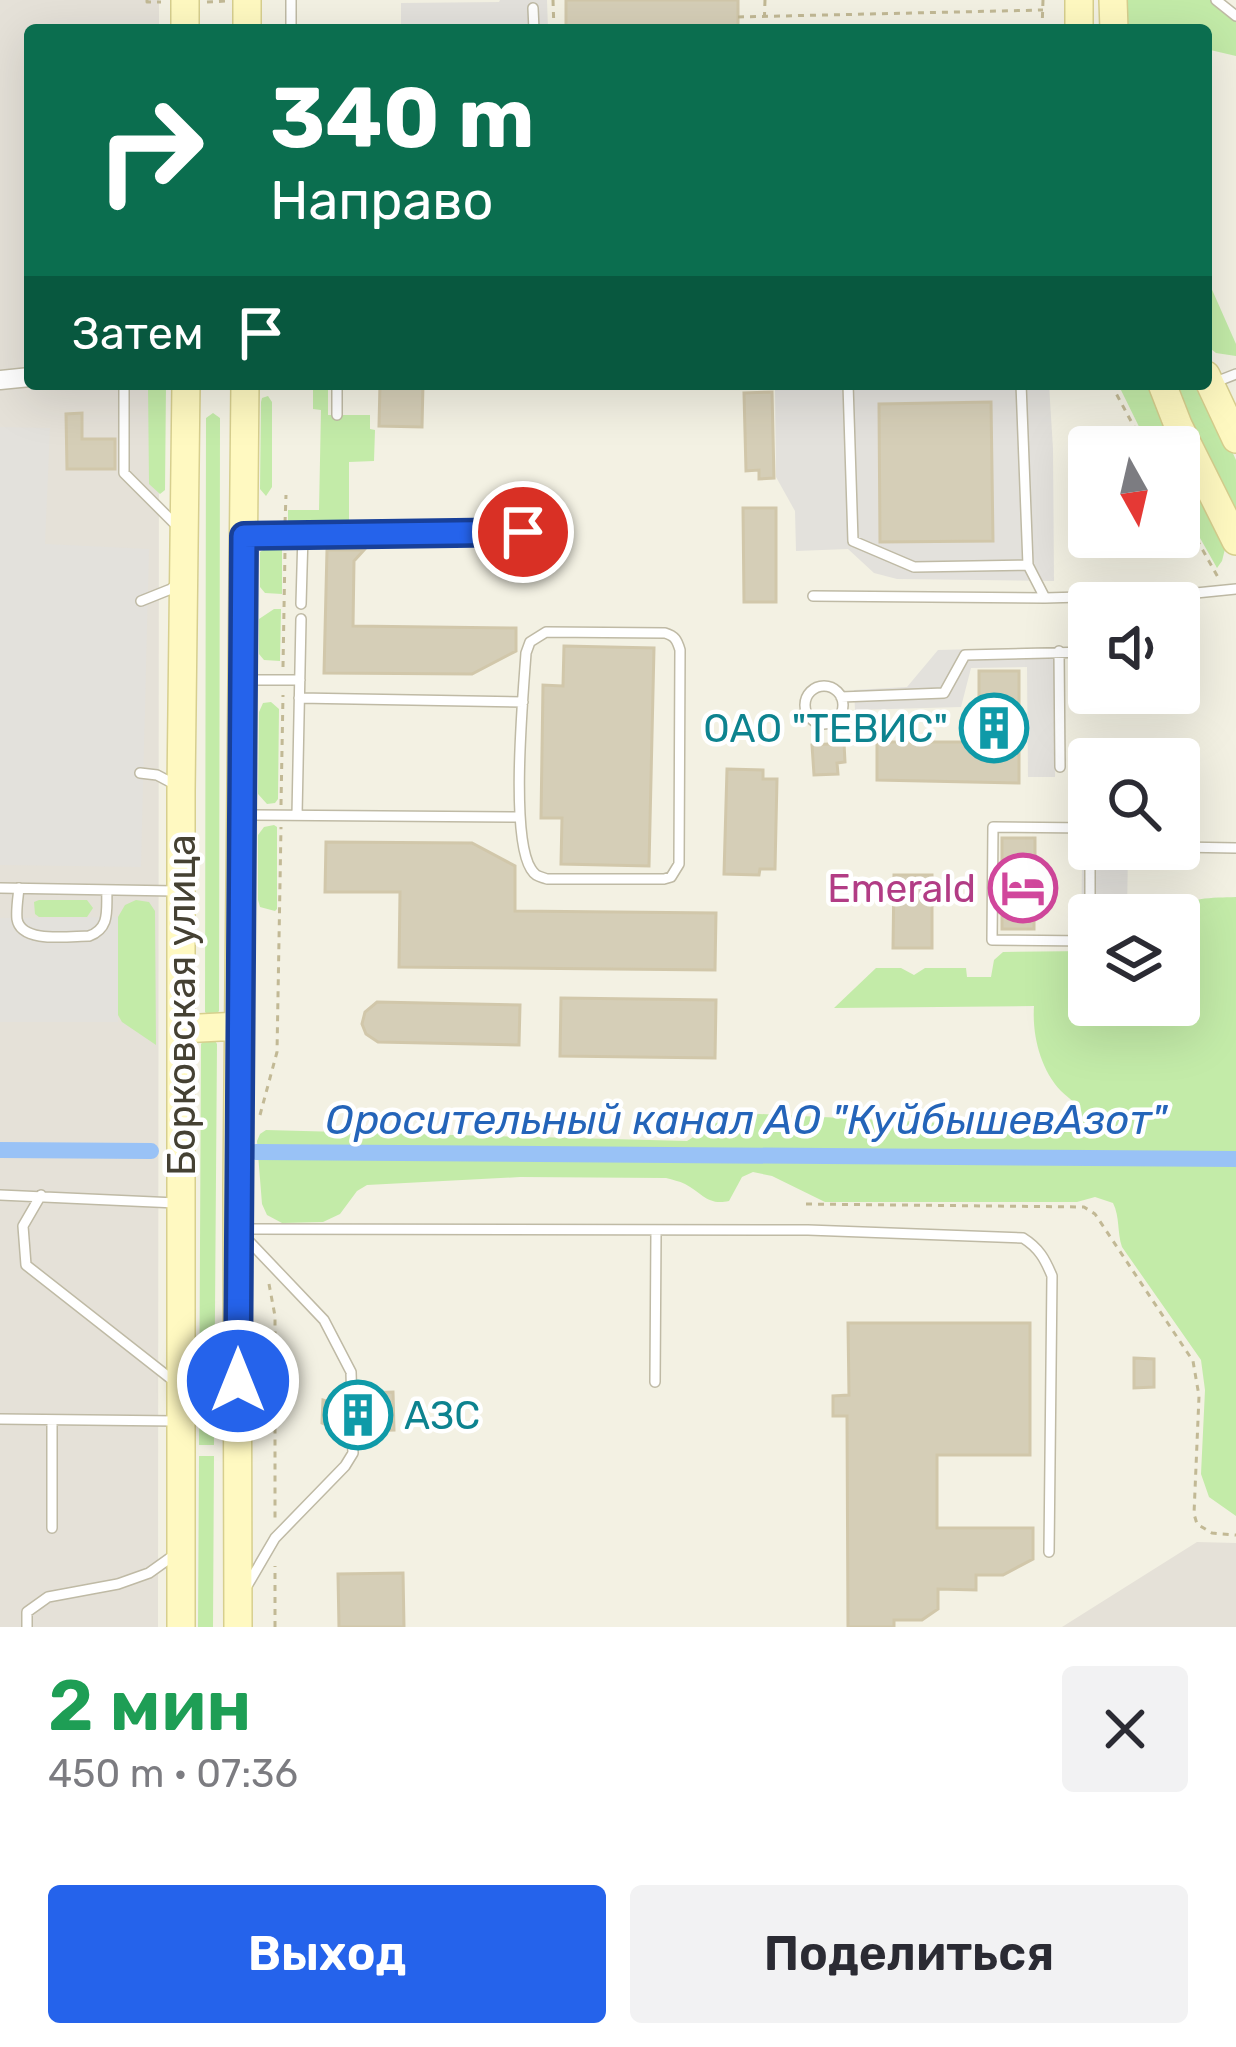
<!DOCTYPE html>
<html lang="ru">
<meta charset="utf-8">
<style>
:root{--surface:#fff;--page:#f2f2f3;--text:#2b2b33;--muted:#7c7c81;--accent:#2563eb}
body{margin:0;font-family:Rubik,sans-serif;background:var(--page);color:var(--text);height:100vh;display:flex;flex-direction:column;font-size:45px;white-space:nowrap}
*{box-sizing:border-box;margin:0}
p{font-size:39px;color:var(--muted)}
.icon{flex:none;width:66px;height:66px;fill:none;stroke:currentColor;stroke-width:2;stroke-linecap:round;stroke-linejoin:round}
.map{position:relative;height:1627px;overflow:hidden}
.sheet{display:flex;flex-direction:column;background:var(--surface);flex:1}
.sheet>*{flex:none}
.guide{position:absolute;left:24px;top:24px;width:1188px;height:366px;border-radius:12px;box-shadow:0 12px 48px #0002;background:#0b6e4f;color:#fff;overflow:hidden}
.needle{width:78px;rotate:172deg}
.fabs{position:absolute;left:1068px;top:426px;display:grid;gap:24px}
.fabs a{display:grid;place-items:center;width:132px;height:132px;border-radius:12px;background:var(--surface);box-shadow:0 12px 48px #0002;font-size:60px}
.pin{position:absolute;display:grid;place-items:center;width:102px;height:102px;color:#fff;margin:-51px;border:6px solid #fff;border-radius:50%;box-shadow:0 3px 12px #0007}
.me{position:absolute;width:132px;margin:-66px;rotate:0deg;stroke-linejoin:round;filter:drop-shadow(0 0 9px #0008)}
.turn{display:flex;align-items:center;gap:42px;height:252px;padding:0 48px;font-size:54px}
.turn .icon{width:156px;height:156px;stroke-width:2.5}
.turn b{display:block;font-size:84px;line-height:102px}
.then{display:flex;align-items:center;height:114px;padding:0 48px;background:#0003;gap:24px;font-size:45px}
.round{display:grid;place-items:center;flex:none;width:126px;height:126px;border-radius:12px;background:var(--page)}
.overview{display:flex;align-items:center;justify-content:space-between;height:204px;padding:0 48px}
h1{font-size:72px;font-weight:600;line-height:90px;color:#1e9e55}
.button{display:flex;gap:24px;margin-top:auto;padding:24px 48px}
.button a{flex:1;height:138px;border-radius:12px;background:var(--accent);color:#fff;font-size:48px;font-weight:600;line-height:138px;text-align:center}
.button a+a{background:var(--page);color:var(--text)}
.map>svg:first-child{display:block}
.industrial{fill:#e5e1d8}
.green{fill:#c3eba8}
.parking{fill:#e3e1dc}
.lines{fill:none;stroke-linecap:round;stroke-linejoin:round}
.canal{stroke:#99c2f6;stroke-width:16}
.building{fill:#d5ceb7;stroke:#d1c7aa;stroke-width:3}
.service-casing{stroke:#bfbaa5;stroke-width:12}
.minor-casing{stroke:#bfbaa5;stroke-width:21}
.secondary-casing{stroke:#d7cf8e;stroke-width:30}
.path{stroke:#c2b995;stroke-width:3;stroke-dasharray:6 6;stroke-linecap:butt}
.service{stroke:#fff;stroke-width:9}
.minor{stroke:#fff;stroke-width:18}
.secondary{stroke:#fff9c1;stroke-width:27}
.route-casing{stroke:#184099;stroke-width:30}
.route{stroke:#2563eb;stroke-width:21}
.labels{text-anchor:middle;stroke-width:9;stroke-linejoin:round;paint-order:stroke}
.culture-label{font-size:39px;fill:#0d838f;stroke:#fff;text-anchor:end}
.hotel-label{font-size:39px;fill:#b23c85;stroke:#fff;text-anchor:end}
.street-label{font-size:39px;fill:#454133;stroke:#fff}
.water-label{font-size:42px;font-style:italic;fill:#2464b9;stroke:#fff}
</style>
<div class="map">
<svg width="1236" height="1627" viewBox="0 0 1236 1627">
<rect width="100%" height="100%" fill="#f3f1e3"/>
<path class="industrial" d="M0 0H159V30H30V384H159L158 1627H0Z
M1197 1542 1236 1543V1627H1062Z"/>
<path class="green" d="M1122 0H1212L1236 21V56L1206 49V30H1123Z
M1206 276 1236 344V356L1216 353 1206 345Z
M148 384H166L165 490 160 494 149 484Z
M313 384H328V415H370V429L375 430 374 461 349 462V525H288V510H319L321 410 313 409Z
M1118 384H1152L1226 545 1222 561 1217 568 1179 501V447H1149Z
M1172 384H1201L1236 460V521Z
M268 396 272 402V487L266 496 260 489 261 402 262 398Z
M213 413 220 418 219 1011 216 1015H208L205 1012 206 418Z
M276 542H282V594L265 593 260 587V552Z
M274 609H281L280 661 264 660 259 654V619Z
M271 702 279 709 278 799 275 803 267 804 258 794 259 712 263 703Z
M274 825 277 827V909L275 911 260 907 258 900V835L264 827Z
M1236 897V1516L1209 1497 1201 1474 1205 1390 1201 1360 1122 1247C1117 1232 1120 1217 1113 1203L1095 1197 1077 1202H825L772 1176 753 1172 742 1177 729 1201C708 1206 702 1193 685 1184 679 1181 673 1180 666 1178L520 1177 367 1185 357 1191 340 1214 323 1222 282 1223 267 1215 262 1204 257 1141 260 1134 266 1130 687 1141 714 1124 741 1113 1045 1128 1070 1125 1079 1114C1076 1101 1070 1100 1061 1091 1040 1069 1032 1034 1034 1006L834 1008 876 968H901L914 975 925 968H966L967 977H991L994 960 1003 952 1089 951V1005H1179V915H1169C1187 896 1212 898 1236 897Z
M39 900H87L93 908 87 917H39L35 914 34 902Z
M136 900 149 902 155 911 156 1045 122 1022 118 1015V917L125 905Z
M214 1039 217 1044 214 1445H199L201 1044 204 1040Z
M199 1456H214L213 1627H198Z"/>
<path class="parking" d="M500 0H547L548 30H401V3L499 2Z
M742 384H1049L1053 449 1054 581 897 579 874 573 848 549 796 551 795 511 776 477 775 389 742 387Z
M0 427 50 428 45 544 149 549 141 867 0 865Z
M1058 647 1055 777H1028L1027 667 971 668 961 707 855 710 854 690 907 687 938 650Z
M1128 849 1127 915H1089V947H1081L1082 861Z
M118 917V1022H0V918Z"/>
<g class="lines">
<path class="canal" d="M0 1150 151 1151
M256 1152 1236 1159"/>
</g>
<path class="building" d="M566 0H738V30H566Z
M380 384H423L422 427 379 426Z
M772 392 774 478 759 479V470L746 471 744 393Z
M991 402 993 541 880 542 879 404Z
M82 413V439H115V469H67L66 414Z
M743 508H776V602H744Z
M327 550H364L354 561 353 626 516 628V651L472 674 324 673Z
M564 646 654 648 649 866 561 864 562 818H541L543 685 563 686Z
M979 671H1019V783L877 780V742H969V717H979Z
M844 743 845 762 837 763 838 774 814 775 812 745Z
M727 769 763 770V779H777L775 869H760L759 875 724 874Z
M1002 838H1035V870H1045V906H1034V929H1002Z
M326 842 472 843 515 866V911L716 913 715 970 399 967 400 892H325Z
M894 875H932V948H893Z
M561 998 716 1000 715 1058 560 1056Z
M377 1002 520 1005 519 1045 378 1042 366 1034 362 1024 365 1012Z
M848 1323H1030V1455H937V1528H1033V1559L1003 1575H976V1590L938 1589V1609L922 1620H894V1627H848L847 1416H833V1396L849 1395Z
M1134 1358 1154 1359V1387L1134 1388Z
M393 1392 394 1430 361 1431 357 1424 350 1422 345 1426 343 1432 322 1423 323 1400 343 1406 347 1413 353 1415 359 1411 361 1403 366 1401 367 1393Z
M403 1573 404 1627H339L338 1574Z"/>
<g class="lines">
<defs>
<path id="service" d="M1216 0 1236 16
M533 8 534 30
M291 30V0
M1213 383 1236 374
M124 384V473L176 525
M848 384 853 541 914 567 1028 565
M1021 384 1028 565 1045 598
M337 415V384
M247 536 523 532
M813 596 1045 598 1186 594 1236 589
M141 601 171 589 179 582
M301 604 303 534
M546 632 665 633C675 636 677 640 680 650L679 864 671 877 664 879H547C539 876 536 877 531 869 510 836 523 697 526 653L530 642Z
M1059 651 1060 767
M245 680H300
M805 705a19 19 0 1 1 38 0a19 19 0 1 1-38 0Z
M841 697 944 693 965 655 1089 652
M299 698 523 702
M140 773 157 775 174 784
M242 815 519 817
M297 815 301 619
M1089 828 993 827 992 940 1089 941
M1179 847 1236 848
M0 888 175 891
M19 888C18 898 16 909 17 919 21 944 70 936 89 936 111 928 106 909 107 890
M1090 915V849
M0 1195 176 1203
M41 1195 23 1226 26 1265 175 1382
M243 1229 808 1230 1023 1238C1039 1248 1045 1259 1052 1276L1049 1552
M245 1237 324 1320 351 1372 352 1406
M655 1382 656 1232
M0 1419 175 1421
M52 1528V1420
M247 1586 275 1538 345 1466 353 1453 352 1431
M27 1627V1612L48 1597 118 1584 149 1573 177 1553"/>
<path id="minor" d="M0 380 30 377"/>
<path id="secondary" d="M185 0V30
M1079 0V30
M1113 0 1114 30
M247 30V0
M1206 375 1236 439
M1162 384 1178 425 1236 541
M181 1029 239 1026
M181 1627V791L186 384
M238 1627 237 1187 245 384"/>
</defs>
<use href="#service" class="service-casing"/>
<use href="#minor" class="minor-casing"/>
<use href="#secondary" class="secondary-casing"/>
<path class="path" d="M147 0V2H161
M553 0 554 30
M207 2 227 1
M738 17 1043 10
M764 30 765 0
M1042 30 1043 0
M1111 384 1145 447
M1179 508 1219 579
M285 523 286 495
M283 667 285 551
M281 805 283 695
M260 1115 277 1052 281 827
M806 1204 1084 1207 1095 1214 1193 1361 1199 1396 1194 1514 1197 1524 1212 1533 1236 1535
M269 1284 275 1316V1520
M275 1627V1566"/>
<use href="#service" class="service"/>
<use href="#minor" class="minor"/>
<use href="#secondary" class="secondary"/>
</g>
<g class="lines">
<defs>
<path id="route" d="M238 1381 244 536 523 532"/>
</defs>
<use href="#route" class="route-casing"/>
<use href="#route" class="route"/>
</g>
<defs>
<symbol id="building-ring" viewBox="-11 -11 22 22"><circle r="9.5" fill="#fff" stroke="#0f9aa8" stroke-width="1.5"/><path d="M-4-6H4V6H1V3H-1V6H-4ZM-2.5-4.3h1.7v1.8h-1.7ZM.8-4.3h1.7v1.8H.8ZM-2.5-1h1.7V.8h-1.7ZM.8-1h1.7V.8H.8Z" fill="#0f9aa8"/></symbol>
<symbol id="hotel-ring" viewBox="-11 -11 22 22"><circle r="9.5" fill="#fff" stroke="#d1479c" stroke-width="1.5"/><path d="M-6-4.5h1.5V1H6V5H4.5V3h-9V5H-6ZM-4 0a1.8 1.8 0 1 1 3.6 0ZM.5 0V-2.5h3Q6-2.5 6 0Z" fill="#d1479c"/></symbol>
</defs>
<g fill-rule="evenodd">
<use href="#building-ring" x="956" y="690" width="76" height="76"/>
<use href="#hotel-ring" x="985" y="850" width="76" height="76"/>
<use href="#building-ring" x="320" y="1377" width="76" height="76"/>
</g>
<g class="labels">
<g class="culture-label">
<text x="948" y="742">ОАО "ТЕВИС"</text>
<text x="404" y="1429" text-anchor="start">АЗС</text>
</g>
<g class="hotel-label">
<text x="976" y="902">Emerald</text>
</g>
<g class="street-label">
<text transform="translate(181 1005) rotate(-90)" y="14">Борковская улица</text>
</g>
<g class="water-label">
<text x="746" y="1134">Оросительный канал АО "КуйбышевАзот"</text>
</g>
</g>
</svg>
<div class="fabs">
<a><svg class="needle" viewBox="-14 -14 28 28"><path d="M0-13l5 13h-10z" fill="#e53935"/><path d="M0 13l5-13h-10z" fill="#7c7c81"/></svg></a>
<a><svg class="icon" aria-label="sound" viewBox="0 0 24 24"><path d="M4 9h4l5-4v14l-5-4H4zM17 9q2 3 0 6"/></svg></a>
<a><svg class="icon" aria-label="search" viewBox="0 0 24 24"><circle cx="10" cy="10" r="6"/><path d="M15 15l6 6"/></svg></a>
<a><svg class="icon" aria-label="layers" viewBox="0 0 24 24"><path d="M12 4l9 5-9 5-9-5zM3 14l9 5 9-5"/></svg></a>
</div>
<div class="pin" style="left:523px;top:532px;background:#d93025"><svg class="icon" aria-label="arrive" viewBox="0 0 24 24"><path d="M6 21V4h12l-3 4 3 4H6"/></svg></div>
<svg class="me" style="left:238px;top:1381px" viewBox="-20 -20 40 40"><circle r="17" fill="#2563eb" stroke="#fff" stroke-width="3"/><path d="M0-11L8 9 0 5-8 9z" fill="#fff"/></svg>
<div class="guide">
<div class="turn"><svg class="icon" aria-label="right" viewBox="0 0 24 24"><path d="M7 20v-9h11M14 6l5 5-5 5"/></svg><div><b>340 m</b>Направо</div></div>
<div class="then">Затем<svg class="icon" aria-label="arrive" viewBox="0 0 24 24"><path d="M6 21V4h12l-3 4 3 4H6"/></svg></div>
</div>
</div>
<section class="sheet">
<div class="overview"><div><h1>2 мин</h1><p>450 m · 07:36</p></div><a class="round"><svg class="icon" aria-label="close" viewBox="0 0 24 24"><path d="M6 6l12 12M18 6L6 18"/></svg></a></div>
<div class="button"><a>Выход</a><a>Поделиться</a></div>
</section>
